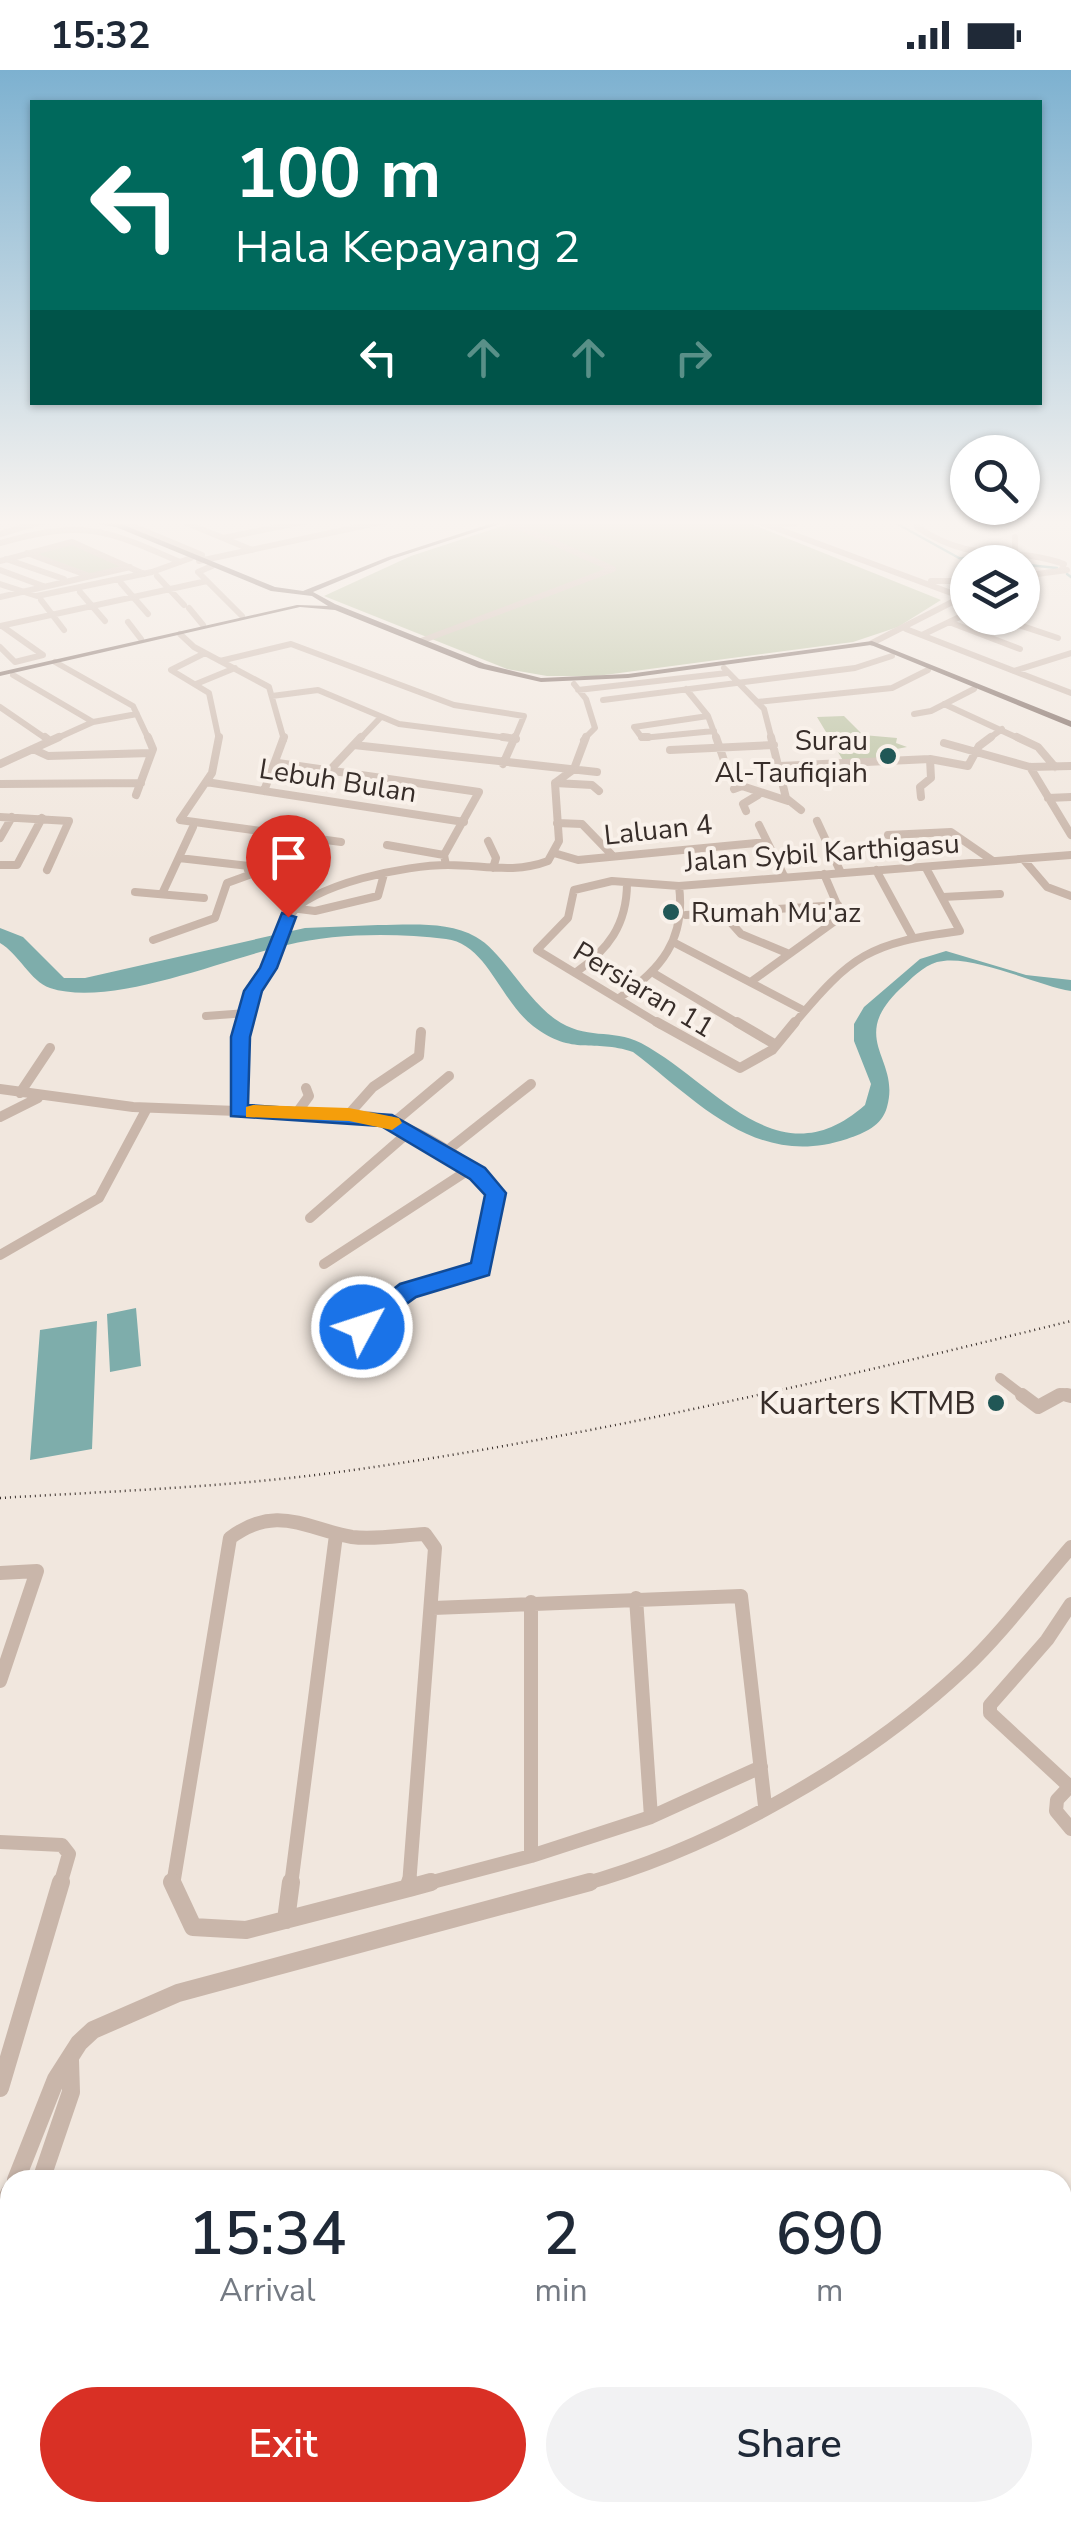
<!DOCTYPE html>
<style>
:root{--surface:#fff;--page:#f2f2f3;--text:#1f2937;--muted:#747a83;--accent:#d93025}
body{margin:0;font-family:"Nunito Sans",sans-serif;background:var(--page);color:var(--text);height:100vh;display:flex;flex-direction:column;font-size:38px;white-space:nowrap}
*{box-sizing:border-box;margin:0}
p{font-size:32px;color:var(--muted)}
.icon{flex:none;width:55px;height:55px;fill:none;stroke:currentColor;stroke-width:2;stroke-linecap:round;stroke-linejoin:round}
.map{position:relative;flex:1;overflow:hidden}
.side{position:absolute;left:0px;top:2100px;width:1072px;height:352px;display:flex;flex-direction:column;background:var(--surface);border-radius:30px 30px 0 0;box-shadow:0 2px 8px #0004}
.side>*{flex:none}
.guide{position:absolute;left:30px;top:30px;width:1012px;height:305px;border-radius:0px;box-shadow:0 2px 8px #0004;background:#00695c;color:#fff;overflow:hidden}
.fabs{position:absolute;left:950px;top:365px;display:grid;gap:20px}
.fabs a{display:grid;place-items:center;width:90px;height:90px;border-radius:50%;background:var(--surface);box-shadow:0 2px 8px #0004;font-size:50px}
.pin{position:absolute;display:grid;place-items:center;width:85px;height:85px;color:#fff;margin:-102px -42px;border-radius:50% 50% 50% 0;rotate:-45deg;box-shadow:0 0 10px #0007}
.pin .icon{rotate:45deg}
.me{position:absolute;width:110px;margin:-55px;rotate:50deg;stroke-linejoin:round;filter:drop-shadow(0 0 8px #0008)}
.turn{display:flex;align-items:center;gap:35px;height:210px;padding:0 40px;font-size:45px}
.turn .icon{width:130px;height:130px;stroke-width:2.5}
.turn b{display:block;font-size:70px;line-height:85px}
.lanes{display:flex;align-items:center;height:95px;padding:0 40px;background:#0003;justify-content:center;gap:50px;direction:ltr}
.lanes .off{opacity:.35}
.eta{display:flex;justify-content:space-evenly;align-items:center;height:170px;text-align:center}
.eta b{font-size:60px;font-weight:600;line-height:70px}
.cta{display:flex;gap:20px;margin-top:auto;padding:20px 40px}
.cta a{flex:1;height:115px;border-radius:60px;background:var(--accent);color:#fff;font-size:40px;font-weight:600;line-height:115px;text-align:center}
.cta a+a{background:var(--page);color:var(--text)}
.status{display:flex;justify-content:space-between;align-items:center;height:70px;padding:0 50px;background:var(--surface);direction:ltr}
.status svg{height:28px;fill:currentColor}
.map>svg:first-child{display:block}
.green{fill:#b7c09e}
.water{fill:#7eadab}
.lines{fill:none;stroke-linecap:round;stroke-linejoin:round}
.stream{stroke:#7eadab;stroke-width:2.5}
.minor-far4{stroke:#c9b6aa;stroke-width:6}
.minor-far3{stroke:#c9b6aa;stroke-width:8}
.minor-far2{stroke:#c9b6aa;stroke-width:10}
.minor-far1{stroke:#c9b6aa;stroke-width:14}
.minor{stroke:#c9b6aa;stroke-width:18}
.major{fill:#78635b;fill-rule:evenodd}
.rail{stroke:#372d29;stroke-width:2.5;stroke-dasharray:1 4;stroke-linecap:butt}
.route{fill:#1a73e8;stroke:#114b97;stroke-width:2.5}
.slow{fill:#f59e0b}
.poi-dot{fill:#215756;stroke:#f9f1ea;stroke-width:4}
.labels{text-anchor:middle;stroke-width:8;stroke-linejoin:round;paint-order:stroke}
.far-poi-label{font-size:28px;fill:#372d29;stroke:#f9f1ea;text-anchor:end}
.far-street-label{font-size:28px;fill:#372d29;stroke:#f9f1ea}
.poi-label{font-size:32px;fill:#372d29;stroke:#f9f1ea;text-anchor:end}
</style>
<div class="status"><b>15:32</b><svg viewBox="0 0 49 12"><path d="M0 12V9h3v3zM5 12V6h3v6zM10 12V3h3v9zM15 12V0h3v12zM26 1h20v11H26zM47 4h2v5h-2z"/></svg></div>
<div class="map">
<svg width="1071" height="2451" viewBox="0 0 1071 2451">
<rect width="100%" height="100%" fill="#f1e7de"/>
<path class="green" d="M518 451H744L941 530 898 557 853 572 597 606H547L507 599 324 526 411 486Z
M69 473 122 497 90 504 33 483Z
M844 646 863 665 897 668 896 673 907 677 876 683 883 690 844 692 817 647Z
M0 2402 10 2408V2442L66 2443 80 2451H0Z"/>
<path class="water" d="M378 855C410 855 448 851 476 867 502 881 525 928 555 949 586 971 611 958 641 973 716 1013 778 1112 865 1035L871 1014 854 971V954L864 937 920 889 946 881 1026 905 1071 910V921C1035 915 971 883 937 892 923 896 911 909 900 919 847 970 901 988 887 1037 882 1056 864 1063 847 1069 756 1099 700 1033 633 982 592 968 574 987 533 956 499 929 487 874 446 869 396 863 336 863 287 875 224 889 111 938 50 918 30 911 19 884 0 873V858L23 867 64 908H85L305 858Z
M136 1238 141 1296 110 1302 107 1244Z
M97 1251 92 1379 30 1390 40 1260Z"/>
<g class="lines">
<path class="stream" d="M892 451 959 488 1057 498
M1067 504 1071 507"/>
<path class="minor-far4" d="M121 451 202 485
M182 451 252 480
M757 451 962 527
M917 451V457C977 497 1009 474 1064 494L1062 499
M773 453 795 454
M0 464 44 451
M1015 467V486
M223 468 308 451
M0 473C83 450 103 458 180 492
M27 483 89 506
M6 489 64 509
M0 491 72 472 144 504
M199 491 386 451
M212 496 198 502 242 546
M0 500 43 516
M157 506 184 535
M1022 506 1067 500
M931 511H968
M121 513 148 544
M0 514 37 526 152 502 191 488
M80 522 105 551
M0 527 130 497
M41 530 64 560
M189 538 203 555
M998 548 1058 568
M128 552 141 569
M949 552 1020 579
M0 556 207 511
M906 559 1071 623
M180 564 194 577 269 617 284 670
M922 565 968 543
M421 571 613 499 506 451
M872 573 964 526
M0 577 15 592 43 585 2 556
M205 583 171 600 209 623 219 670
M220 591 291 574 454 635 524 646 514 670
M55 592 133 636 149 670
M724 598 764 639 772 670
M1014 601 1071 583
M13 605 93 652
M196 614 235 598
M574 614 586 629 595 658 583 670
M686 619 708 646 717 670
M578 620 727 603
M272 626 318 620 399 654 516 669
M603 630 855 598 892 586
M757 632 892 618 928 600
M944 634 1022 670
M0 637 48 670
M914 644 931 641 974 619
M708 646 634 657 642 668 714 661
M53 670 93 652 137 644
M359 670 380 648
M987 670 1002 659"/>
<path class="minor-far3" d="M45 667 50 671
M219 667 212 703 180 750 341 772
M503 667 516 669
M642 667H648
M716 667 727 699 740 707 742 716 734 719
M771 667 786 728 801 740
M1017 667 1038 677 1055 697
M944 673 1030 697 1071 696
M354 675 597 702
M33 679 48 686 151 683
M670 680 774 675
M278 693 479 722 444 785 446 795
M0 694 59 667
M503 694 515 667
M780 696 930 689 968 696 979 676 991 667
M1030 697 1071 765
M330 700 361 667
M206 712 464 752
M555 713 592 715 599 721
M0 714 141 713
M742 716 788 731
M264 721 284 667
M136 725 153 679 148 667
M921 727 920 717 931 708 930 689
M1048 728 1071 727
M746 741 743 734 758 725
M0 747 69 751 47 800
M817 751 841 803
M557 753 582 754 611 784
M759 755 784 806
M888 765 951 762 993 791
M0 768 12 747
M488 771 496 788 493 798
M387 775 444 785
M554 783 578 790 767 772
M179 788 249 796
M1023 789 1047 817 1071 826
M0 795H17L42 748
M249 796 268 764
M248 800 294 841
M876 800 913 868
M135 822 204 828
M162 824 193 757
M943 827 1000 824
M299 839 315 841 378 826 384 804
M723 844 741 864 787 883
M686 845 838 835
M153 870 215 848 227 813 249 805
M673 872 803 940
M575 903C608 880 627 855 627 813
M655 904 741 955
M752 911 842 846 824 804
M619 928C661 900 686 869 679 816
M206 946 247 943
M244 955C250 933 258 918 268 898 276 883 277 860 287 847 314 813 407 795 448 795 483 795 514 804 548 791L559 771 555 713 574 699 586 667
M661 955 537 880 568 848 574 820 612 811 679 816 1071 785
M793 955C852 884 869 873 960 861L926 798"/>
<path class="minor-far2" d="M657 952 740 998 772 980 795 952
M737 952 776 975
M0 1019 133 1037 368 1046C409 1054 472 1088 495 1124L481 1199 408 1220 362 1257
M20 1023 50 978
M238 1042 245 952
M296 1044 309 1026 306 1018
M349 1044 373 1017 419 986 421 962
M0 1047 38 1028
M393 1053 449 1006
M444 1083 531 1014
M310 1148 409 1062
M0 1185 99 1128 146 1040
M324 1194 470 1099
M1000 1308 1025 1327
M1056 1327 1063 1323 1071 1326"/>
<path class="minor-far1" d="M1022 1325 1038 1337 1060 1325
M1067 1325 1071 1326
M0 1503 37 1501 0 1611
M636 1528 651 1747
M531 1532V1786
M433 1538 741 1526 765 1736
M1071 1715 1057 1730 1056 1741 1071 1759
M1069 1716 990 1643V1635L1047 1570 1071 1534
M0 1772 62 1775 69 1784 60 1815
M173 1815 230 1468C277 1433 306 1459 352 1467 375 1470 402 1465 425 1464L435 1478 409 1815
M291 1815 336 1465
M421 1815 531 1786 651 1747 761 1697
M580 1815C715 1778 864 1693 965 1598 1003 1562 1036 1517 1071 1477"/>
<path class="minor" d="M172 1812 193 1857 246 1860 409 1818
M409 1818 410 1812
M409 1818 431 1812
M286 1850 291 1812
M0 2018 61 1812
M16 2110 56 2009 79 1973 93 1960 178 1923 590 1812
M41 2110 71 2022 70 1990
M0 2142 10 2122
M0 2187 10 2168"/>
<path class="major" d="M80 451H114L275 517 303 521 388 487 499 451H509L392 489 313 522 335 534 485 594 541 608 628 604 872 571 1071 651V657L871 575 628 608 541 612 479 598 335 540 300 537 0 606V602L297 535 328 536 312 526 271 521 116 457Z"/>
<path class="rail" d="M0 1428C115 1421 232 1417 346 1401 591 1367 831 1310 1071 1251"/>
</g>
<linearGradient id="sky" x2="0" y2="1"><stop stop-color="#7db1d0"/><stop offset="0.57" stop-color="#f9f4f0"/><stop offset="1" stop-color="#f9f4f0" stop-opacity="0"/></linearGradient>
<rect width="1071" height="794" fill="url(#sky)"/>
<path class="route" d="M282 843 296 847 277 898 262 921 250 967 248 1035 392 1045 485 1098 506 1123 489 1205 416 1227 362 1266 354 1263V1250L400 1214 471 1193 485 1125 470 1109 381 1056 231 1046V967L244 921 260 898Z"/>
<path class="slow" d="M253 1035 349 1038 399 1048 402 1053 392 1060 349 1051 246 1047V1037Z"/>
<g class="poi-dot">
<circle cx="888" cy="686" r="10"/>
<circle cx="671" cy="842" r="10"/>
<circle cx="996" cy="1333" r="10"/>
</g>
<g class="labels">
<g class="far-poi-label">
<text x="868" y="680">Surau<tspan x="868" dy="32">Al-Taufiqiah</tspan></text>
<text x="691" y="852" text-anchor="start">Rumah Mu'az</text>
</g>
<g class="far-street-label">
<text transform="translate(338 710) rotate(9)" y="10">Lebuh Bulan</text>
<text transform="translate(658 759) rotate(-6)" y="10">Laluan 4</text>
<text transform="translate(822 782) rotate(-4)" y="10">Jalan Sybil Karthigasu</text>
<text transform="translate(644 919) rotate(31)" y="10">Persiaran 11</text>
</g>
<g class="poi-label">
<text x="976" y="1344">Kuarters KTMB</text>
</g>
</g>
</svg>
<div class="fabs">
<a><svg class="icon" aria-label="search" viewBox="0 0 24 24"><circle cx="10" cy="10" r="6"/><path d="M15 15l6 6"/></svg></a>
<a><svg class="icon" aria-label="layers" viewBox="0 0 24 24"><path d="M12 4l9 5-9 5-9-5zM3 14l9 5 9-5"/></svg></a>
</div>
<div class="pin" style="left:288px;top:847px;background:#d93025"><svg class="icon" aria-label="arrive" viewBox="0 0 24 24"><path d="M6 21V4h12l-3 4 3 4H6"/></svg></div>
<svg class="me" style="left:362px;top:1257px" viewBox="-20 -20 40 40"><circle r="17" fill="#1a73e8" stroke="#fff" stroke-width="3"/><path d="M0-11L8 9 0 5-8 9z" fill="#fff"/></svg>
<div class="guide">
<div class="turn"><svg class="icon" aria-label="left" viewBox="0 0 24 24"><path d="M17 20v-9H6M10 6l-5 5 5 5"/></svg><div><b>100 m</b>Hala Kepayang 2</div></div>
<div class="lanes"><svg class="icon" aria-label="left" viewBox="0 0 24 24"><path d="M17 20v-9H6M10 6l-5 5 5 5"/></svg><svg class="icon off" aria-label="ahead" viewBox="0 0 24 24"><path d="M12 20V5M6 11l6-6 6 6"/></svg><svg class="icon off" aria-label="ahead" viewBox="0 0 24 24"><path d="M12 20V5M6 11l6-6 6 6"/></svg><svg class="icon off" aria-label="right" viewBox="0 0 24 24"><path d="M7 20v-9h11M14 6l5 5-5 5"/></svg></div>
</div>
<section class="side">
<div class="eta">
<div><b>15:34</b><p>Arrival</p></div>
<div><b>2</b><p>min</p></div>
<div><b>690</b><p>m</p></div>
</div>
<div class="cta"><a>Exit</a><a>Share</a></div>
</section>
</div>
